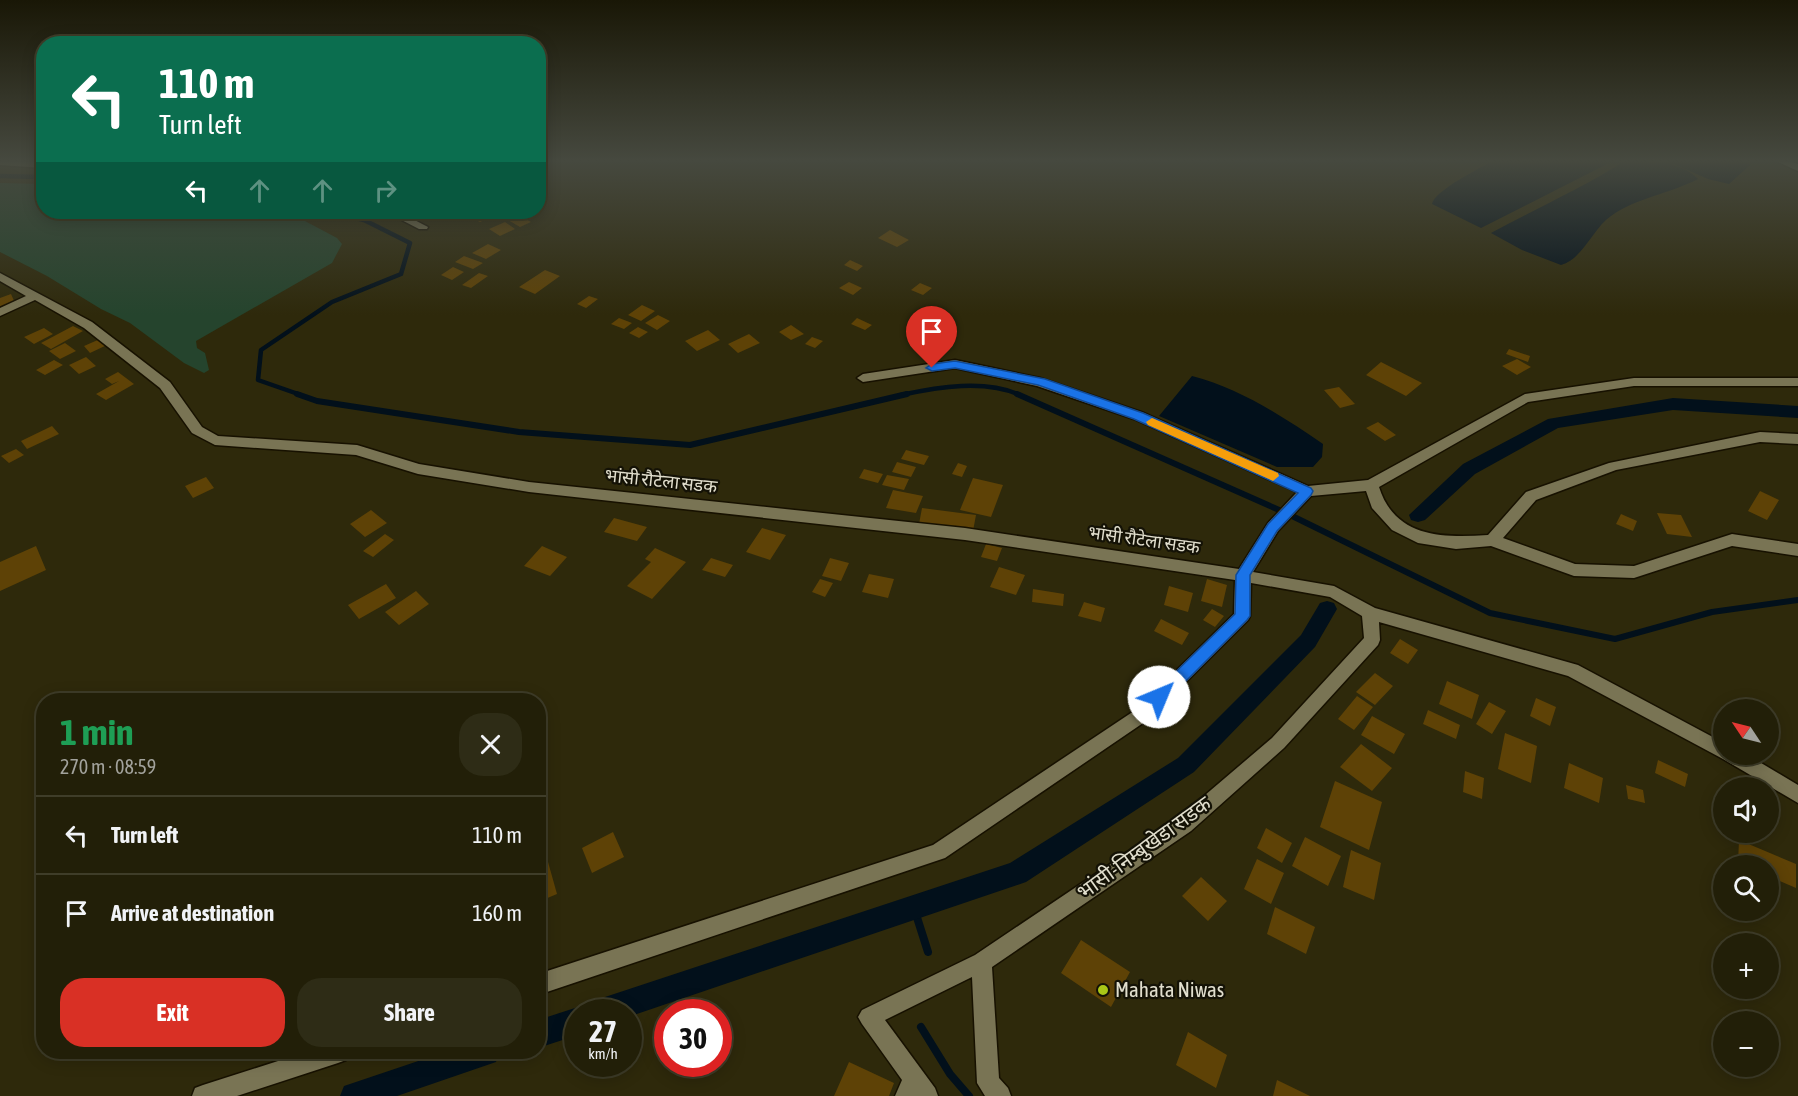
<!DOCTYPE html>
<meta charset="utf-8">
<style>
:root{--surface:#221f08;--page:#2e2c16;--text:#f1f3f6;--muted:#a2a29c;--line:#3f3d29;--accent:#d93025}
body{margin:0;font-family:"Asap Condensed","Noto Sans Devanagari",sans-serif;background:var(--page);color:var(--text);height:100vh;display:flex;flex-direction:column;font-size:22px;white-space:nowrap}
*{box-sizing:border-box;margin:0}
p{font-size:20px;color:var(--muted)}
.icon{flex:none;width:33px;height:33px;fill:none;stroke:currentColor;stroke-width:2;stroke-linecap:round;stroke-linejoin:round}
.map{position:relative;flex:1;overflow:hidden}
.sheet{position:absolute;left:36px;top:693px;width:510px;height:366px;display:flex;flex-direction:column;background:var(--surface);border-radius:24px;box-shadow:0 3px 15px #0003,0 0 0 2px var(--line)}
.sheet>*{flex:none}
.top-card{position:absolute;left:36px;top:36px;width:510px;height:183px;border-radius:24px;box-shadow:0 3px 15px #0003,0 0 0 2px var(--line);background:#0b6e4f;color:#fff;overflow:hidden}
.needle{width:39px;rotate:305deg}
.controls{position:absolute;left:1713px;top:699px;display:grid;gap:12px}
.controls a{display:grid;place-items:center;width:66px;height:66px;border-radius:50%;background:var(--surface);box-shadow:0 3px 15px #0003,0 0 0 2px var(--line);font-size:30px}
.speed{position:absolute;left:564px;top:999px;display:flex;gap:12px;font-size:30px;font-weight:700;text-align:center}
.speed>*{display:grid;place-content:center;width:78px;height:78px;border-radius:50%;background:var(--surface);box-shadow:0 3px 15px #0003,0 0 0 2px var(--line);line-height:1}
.speed small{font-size:15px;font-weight:400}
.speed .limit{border:9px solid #d22;background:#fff;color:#111}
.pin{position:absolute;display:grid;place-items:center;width:51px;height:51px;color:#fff;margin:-62px -26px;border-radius:50% 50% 50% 0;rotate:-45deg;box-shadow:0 0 6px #0007}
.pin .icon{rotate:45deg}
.me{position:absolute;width:66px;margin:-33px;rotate:45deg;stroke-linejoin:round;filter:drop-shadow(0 0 4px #0008)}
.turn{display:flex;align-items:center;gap:21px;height:126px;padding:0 24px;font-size:27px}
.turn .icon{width:78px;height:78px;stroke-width:2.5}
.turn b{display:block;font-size:42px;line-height:51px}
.lanes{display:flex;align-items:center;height:57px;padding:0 24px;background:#0003;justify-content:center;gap:30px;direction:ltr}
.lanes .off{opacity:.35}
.round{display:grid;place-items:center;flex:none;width:63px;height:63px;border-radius:24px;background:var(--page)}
.head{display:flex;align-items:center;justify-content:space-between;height:102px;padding:0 24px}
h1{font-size:36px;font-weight:700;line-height:45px;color:#1e9e55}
.primary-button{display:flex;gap:12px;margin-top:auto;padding:12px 24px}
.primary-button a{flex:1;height:69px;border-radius:24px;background:var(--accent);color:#fff;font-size:24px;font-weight:700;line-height:69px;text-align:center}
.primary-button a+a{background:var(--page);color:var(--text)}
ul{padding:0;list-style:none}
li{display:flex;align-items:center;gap:18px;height:78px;padding:0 24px;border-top:2px solid var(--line)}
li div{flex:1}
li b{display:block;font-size:22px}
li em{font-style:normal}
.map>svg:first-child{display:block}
.green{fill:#25442d}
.water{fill:#02101b}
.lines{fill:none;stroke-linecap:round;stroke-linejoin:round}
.stream-far2{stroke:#02101b;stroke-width:4.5}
.stream-far1{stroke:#02101b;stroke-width:6}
.stream{stroke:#02101b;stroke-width:8}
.canal{fill:#02101b;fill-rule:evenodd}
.building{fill:#5e4206}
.minor-casing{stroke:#171100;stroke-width:3}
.minor{fill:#797454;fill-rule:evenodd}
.route{fill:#1a73e8;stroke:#114b97;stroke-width:1.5}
.slow{fill:#f59e0b}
.poi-dot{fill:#aac717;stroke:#141206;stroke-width:2}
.labels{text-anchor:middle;stroke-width:4.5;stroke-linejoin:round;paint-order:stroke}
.street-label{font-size:18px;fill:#e1decd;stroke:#141206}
.near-street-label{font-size:21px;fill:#e1decd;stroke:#141206}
.near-poi-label{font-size:21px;fill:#e1decd;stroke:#141206;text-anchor:start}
</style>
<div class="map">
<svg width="1798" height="1096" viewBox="0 0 1798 1096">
<rect width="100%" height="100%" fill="#2e290b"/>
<path class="green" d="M0 183 43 184 44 212H288L337 238 342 244 332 263 196 341 197 348 205 353 209 370 204 373 184 363 130 323 101 309 47 276 0 252Z"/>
<path class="water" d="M1493 161H1613L1481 228 1432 204C1434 191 1480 168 1493 161Z
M1625 161C1649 161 1680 160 1698 179 1669 194 1638 197 1611 216 1593 228 1583 259 1561 265L1522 250 1491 233C1535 209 1582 188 1625 161Z
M1667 161H1744L1750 165 1729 184 1708 179Z
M1192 376C1241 389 1282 416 1323 444L1322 457 1313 467H1277L1159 416Z"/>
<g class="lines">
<path class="stream-far2" d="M0 176 44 177
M301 395 258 380 261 350 332 302 401 274 410 243 364 220 328 212
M901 395C938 387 985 379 1020 395"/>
<path class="stream-far1" d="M297 394 317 401 519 432 690 445 907 394
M1017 394 1286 513 1490 613 1615 639 1712 612 1798 600"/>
<path class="stream" d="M914 908 928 952
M921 1027 950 1074 969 1096"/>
<path class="canal" d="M1673 398 1798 406V418L1673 410 1558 428 1475 474 1425 520 1418 522 1411 520 1409 515 1463 464 1548 419Z
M1327 601 1334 603 1337 609 1315 647 1194 772 1026 882 628 1017V1012H589L592 1002 602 998 1010 863 1178 758 1301 635 1320 603Z
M578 1007 588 1012H578V1035L538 1048V1020Z
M445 1052H500L496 1062 397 1096H340L344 1086Z"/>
</g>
<path class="building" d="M480 212 491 217 480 222 470 217Z
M519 215 531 222 520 227 508 220Z
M505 222 515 229 500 236 489 229Z
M890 230 909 240 897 247 878 238Z
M488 244 501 250 486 259 472 253Z
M464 256 483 263 473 269 455 262Z
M850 260 863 266 857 271 844 265Z
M453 267 464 272 452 280 441 275Z
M545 270 560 276 535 294 519 287Z
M479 273 488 276 471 288 462 285Z
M849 282 862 288 853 295 839 288Z
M920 283 932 288 923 295 911 290Z
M11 294 15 303 0 308V298Z
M589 296 598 299 586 308 577 304Z
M642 305 655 311 641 321 628 315Z
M658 315 670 321 657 330 645 323Z
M619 318 632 323 624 329 611 324Z
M857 318 872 325 865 330 851 324Z
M938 319 952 324 944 332 930 327Z
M791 325 804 334 791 340 779 332Z
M73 326 83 331 51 349 41 343Z
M638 327 648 332 639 338 629 333Z
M44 328 53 334 34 344 24 337Z
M708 330 720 340 697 351 685 341Z
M749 334 760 343 738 353 728 344Z
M812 337 823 341 815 348 805 344Z
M100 339 107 345 90 353 84 346Z
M65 343 76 351 60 359 49 351Z
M1509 349 1530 356 1528 362 1506 354Z
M86 357 96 366 79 374 69 365Z
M1517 359 1531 367 1517 375 1502 366Z
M54 360 63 365 45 375 36 370Z
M1381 362 1422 383 1406 396 1366 375Z
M118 372 134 384 106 400 96 394 119 381 112 384 105 379Z
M1339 387 1355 404 1340 408 1324 390Z
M1378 422 1396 435 1385 441 1366 428Z
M52 426 59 434 27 449 21 441Z
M16 449 24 455 9 463 1 456Z
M906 450 929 456 924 465 901 459Z
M897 462 916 467 911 477 892 472Z
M958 463 967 466 962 477 952 474Z
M864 469 883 474 878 483 859 478Z
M887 475 909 479 904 490 882 485Z
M206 477 214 488 193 498 185 486Z
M973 478 1003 485 991 517 960 510Z
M893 490 923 496 916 513 886 508Z
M1760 491 1779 500 1767 520 1748 511Z
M922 508 976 515 973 531 919 524Z
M371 510 387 523 365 537 350 524Z
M1657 513 1681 515 1692 537 1667 534Z
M1621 514 1637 521 1633 531 1616 524Z
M614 518 647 527 637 541 604 532Z
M762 528 786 535 770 560 746 552Z
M385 534 394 540 373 557 363 551Z
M986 544 1002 548 997 561 981 557Z
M36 546 46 570 0 591V562Z
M542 546 567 557 550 576 524 566Z
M655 548 686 562 652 599 627 586 651 562 645 559Z
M711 558 733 565 725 577 702 570Z
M830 558 849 563 841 581 822 576Z
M999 567 1025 575 1016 595 990 587Z
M869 574 894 579 888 598 862 592Z
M820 579 833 583 825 597 812 592Z
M1207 579 1227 585 1222 607 1201 601Z
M386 584 396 598 359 619 348 605Z
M1169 586 1193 593 1188 612 1164 605Z
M1033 589 1064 594 1063 606 1032 602Z
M416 591 429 604 399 625 385 612Z
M1084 602 1105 608 1101 622 1078 616Z
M1212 609 1224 616 1215 627 1203 620Z
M1161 619 1189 633 1182 645 1154 631Z
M1400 639 1418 650 1408 664 1390 653Z
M1375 673 1393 686 1375 705 1356 692Z
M1447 681 1479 695 1472 719 1439 704Z
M1357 696 1373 707 1354 730 1338 719Z
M1536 698 1556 707 1550 726 1530 716Z
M1489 702 1506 711 1492 734 1476 724Z
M1428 710 1460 725 1456 739 1423 724Z
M1372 716 1405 734 1394 754 1361 735Z
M1505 733 1537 746 1531 783 1498 769Z
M1361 744 1392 768 1372 791 1340 767Z
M1658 760 1688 774 1685 787 1655 773Z
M1569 763 1603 778 1599 803 1564 788Z
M1465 771 1484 778 1482 799 1463 792Z
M1335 781 1382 802 1369 850 1320 827Z
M1626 785 1643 790 1645 803 1628 799Z
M1266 828 1292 843 1282 863 1257 848Z
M613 832 624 857 592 873 582 848Z
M1305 837 1341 856 1328 886 1292 866Z
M1739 840 1796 864V888L1768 876V866L1738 864Z
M543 844 557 894 538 902V846Z
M1351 850 1381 863 1374 900 1343 887Z
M1257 859 1284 873 1271 904 1244 889Z
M1201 877 1227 901 1208 921 1182 896Z
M1275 907 1315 927 1306 954 1267 934Z
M1081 940 1130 972 1111 1007 1061 973Z
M1188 1032 1227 1055 1216 1088 1176 1065Z
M849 1062 894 1083 889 1096H834Z
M1277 1080 1310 1096H1273Z"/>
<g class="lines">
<defs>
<path id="minor" d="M0 161 44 162V168L0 165Z
M1776 161H1790L1798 164V171Z
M386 212H399L428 227 427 229H419Z
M0 273 92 322 170 382 202 427 218 436 357 445 419 464 529 482 965 528 1239 569 1268 523 1297 492 1134 419 1037 386 955 368 863 382 857 378 863 374 955 360 1040 378 1144 413 1308 486 1368 480 1525 394 1634 378H1798V386H1634L1528 402 1379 487C1395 538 1443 538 1488 535L1526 492 1609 463 1760 432 1798 434V444L1760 442 1616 470 1536 500 1503 538 1575 564 1634 566 1732 534 1798 544V556L1732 546 1634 578 1574 576 1491 546 1456 549 1418 543 1392 530 1372 508 1366 491 1311 496 1278 531 1253 572 1334 586 1375 608 1578 665 1724 743V754H1746L1798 785V803L1723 759 1568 676 1379 622 1380 640 1378 645 1284 748 1191 831 992 967 999 1078 1008 1088 1011 1096H985L977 1083 972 977 885 1020 935 1088 938 1096H895L902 1080 862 1024 858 1017 862 1010 975 955 1177 819 1272 738 1364 638 1362 616 1330 597 1251 583 1250 616 1248 620 1149 719 945 858 538 995V974L933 845 1137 709 1234 614 1235 580 965 540 529 492 418 474 356 455 215 445 192 433 160 388 84 328 35 300 0 316V308L26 296 0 281Z
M306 1052H349L346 1060 338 1063 237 1096H192L195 1088 203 1085Z"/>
</defs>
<use href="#minor" class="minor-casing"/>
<use href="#minor" class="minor"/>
</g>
<linearGradient id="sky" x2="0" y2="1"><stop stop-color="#191706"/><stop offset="0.51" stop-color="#46493f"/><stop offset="1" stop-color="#46493f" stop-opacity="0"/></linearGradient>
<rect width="1798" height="315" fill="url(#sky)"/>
<path class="route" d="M955 361 1045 379 1143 413 1311 488 1313 491 1311 495 1277 531 1250 575V616L1247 620 1165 702 1159 704 1154 702 1152 697 1154 693 1235 614 1236 575 1268 524 1298 493 1134 419 1038 385 955 368 932 371 926 368 932 364Z"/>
<path class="slow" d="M1152 418 1278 473 1279 476 1273 481 1269 479 1148 425 1146 422Z"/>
<circle class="poi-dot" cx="1103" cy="990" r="6"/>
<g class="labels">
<g class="street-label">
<text transform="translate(661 481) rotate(6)" y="6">भांसी रौटेला सडक</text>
<text transform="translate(1144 540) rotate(8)" y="6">भांसी रौटेला सडक</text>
</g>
<g class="near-street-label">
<text transform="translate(1144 848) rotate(-36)" y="7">भांसी-निम्बुखेडा सडक</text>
</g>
<g class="near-poi-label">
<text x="1115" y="997">Mahata Niwas</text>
</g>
</g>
</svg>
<div class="controls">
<a><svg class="needle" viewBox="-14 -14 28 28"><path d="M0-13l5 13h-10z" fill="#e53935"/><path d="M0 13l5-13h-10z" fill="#a2a29c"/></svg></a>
<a><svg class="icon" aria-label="sound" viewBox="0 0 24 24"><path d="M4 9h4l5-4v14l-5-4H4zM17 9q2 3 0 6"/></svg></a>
<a><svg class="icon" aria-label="search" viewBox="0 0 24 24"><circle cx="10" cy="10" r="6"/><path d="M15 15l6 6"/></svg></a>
<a>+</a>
<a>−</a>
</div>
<div class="speed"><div>27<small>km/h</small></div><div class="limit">30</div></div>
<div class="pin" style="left:932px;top:368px;background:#d93025"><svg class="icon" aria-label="arrive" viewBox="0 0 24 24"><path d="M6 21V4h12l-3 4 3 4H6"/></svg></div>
<svg class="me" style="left:1159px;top:697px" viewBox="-20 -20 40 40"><circle r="19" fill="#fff"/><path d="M0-13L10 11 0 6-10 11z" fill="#1a73e8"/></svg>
<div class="top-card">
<div class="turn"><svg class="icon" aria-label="left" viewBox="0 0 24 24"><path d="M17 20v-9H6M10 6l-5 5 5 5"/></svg><div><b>110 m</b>Turn left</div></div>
<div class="lanes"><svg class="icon" aria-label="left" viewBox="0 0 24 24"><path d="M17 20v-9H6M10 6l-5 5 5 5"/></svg><svg class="icon off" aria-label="ahead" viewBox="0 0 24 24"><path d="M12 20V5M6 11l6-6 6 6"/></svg><svg class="icon off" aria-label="ahead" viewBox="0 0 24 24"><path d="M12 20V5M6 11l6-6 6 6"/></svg><svg class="icon off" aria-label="right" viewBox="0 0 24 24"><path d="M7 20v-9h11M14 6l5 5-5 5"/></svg></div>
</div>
<section class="sheet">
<div class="head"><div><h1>1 min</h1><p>270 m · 08:59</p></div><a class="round"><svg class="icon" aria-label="close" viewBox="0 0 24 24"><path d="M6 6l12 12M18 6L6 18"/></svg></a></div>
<ul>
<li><svg class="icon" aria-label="left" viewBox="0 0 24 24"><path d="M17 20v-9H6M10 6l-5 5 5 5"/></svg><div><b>Turn left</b></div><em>110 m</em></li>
<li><svg class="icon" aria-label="arrive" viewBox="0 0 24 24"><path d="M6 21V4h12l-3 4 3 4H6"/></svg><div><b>Arrive at destination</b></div><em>160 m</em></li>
</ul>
<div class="primary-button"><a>Exit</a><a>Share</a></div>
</section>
</div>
